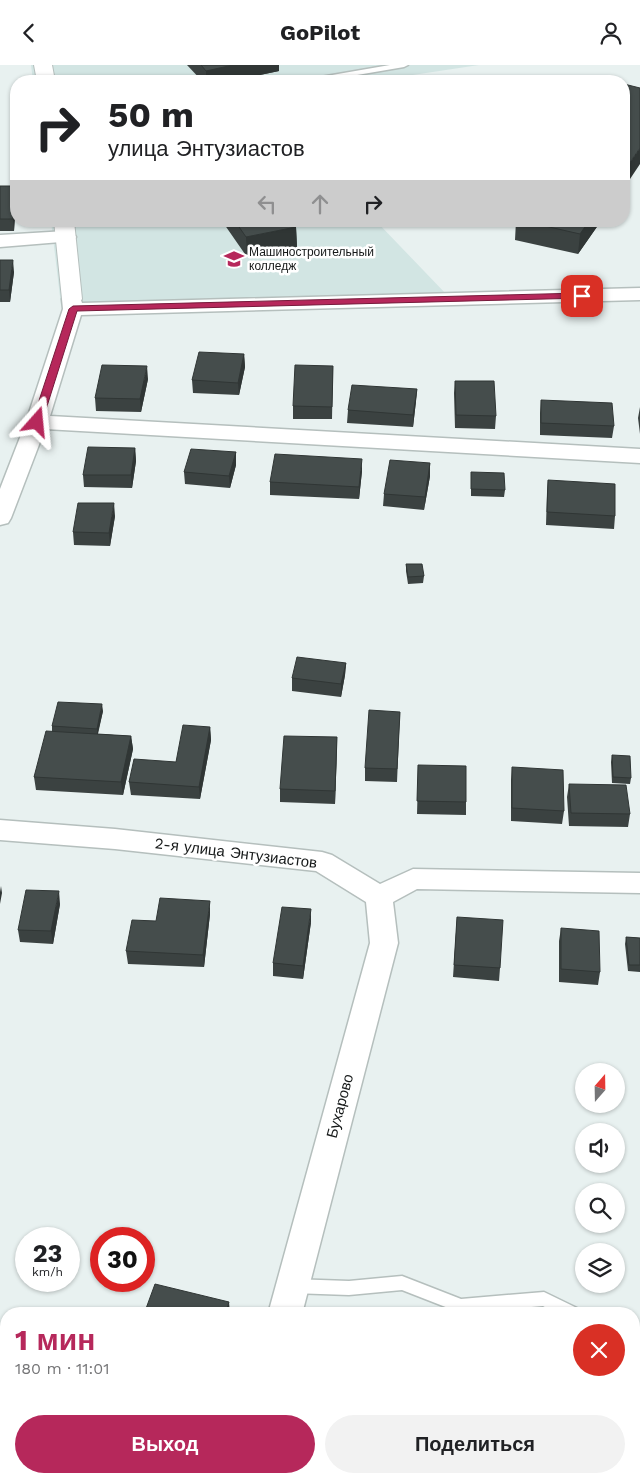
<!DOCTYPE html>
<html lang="ru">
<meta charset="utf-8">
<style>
:root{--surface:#fff;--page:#f2f2f2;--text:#202124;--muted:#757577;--accent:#b6285b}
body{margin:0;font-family:"Work Sans",sans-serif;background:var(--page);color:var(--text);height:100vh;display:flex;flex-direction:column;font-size:19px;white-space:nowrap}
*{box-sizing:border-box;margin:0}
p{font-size:16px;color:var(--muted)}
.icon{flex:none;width:28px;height:28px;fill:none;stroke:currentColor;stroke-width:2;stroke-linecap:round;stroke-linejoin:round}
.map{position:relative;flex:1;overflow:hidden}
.side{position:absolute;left:0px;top:1242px;width:640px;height:176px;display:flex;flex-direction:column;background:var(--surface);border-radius:20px 20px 0 0;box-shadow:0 1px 4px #0004}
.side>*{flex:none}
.hud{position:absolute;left:10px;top:10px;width:620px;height:152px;border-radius:20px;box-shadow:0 1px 4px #0004;background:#fff;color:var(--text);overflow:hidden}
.needle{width:32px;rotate:20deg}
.fabs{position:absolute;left:575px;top:998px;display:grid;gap:10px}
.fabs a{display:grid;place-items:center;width:50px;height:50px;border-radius:50%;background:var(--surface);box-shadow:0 1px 4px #0004;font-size:25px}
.speed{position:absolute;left:15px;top:1162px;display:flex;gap:10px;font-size:25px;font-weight:700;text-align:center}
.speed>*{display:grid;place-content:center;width:65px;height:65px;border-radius:50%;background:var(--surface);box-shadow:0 1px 4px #0004;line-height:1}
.speed small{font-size:12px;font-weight:400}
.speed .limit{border:8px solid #d22;background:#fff;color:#111}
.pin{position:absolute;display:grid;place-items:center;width:42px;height:42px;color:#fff;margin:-21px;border-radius:10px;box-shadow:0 2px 8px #0006}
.me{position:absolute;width:55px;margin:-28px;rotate:18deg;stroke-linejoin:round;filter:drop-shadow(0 0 4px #0008)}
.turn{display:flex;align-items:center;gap:18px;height:105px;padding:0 15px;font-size:22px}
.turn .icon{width:65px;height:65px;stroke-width:2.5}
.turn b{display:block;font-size:35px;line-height:42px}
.lanes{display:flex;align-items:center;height:48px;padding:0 15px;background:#0003;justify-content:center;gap:25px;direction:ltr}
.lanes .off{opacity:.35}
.round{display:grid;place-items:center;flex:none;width:52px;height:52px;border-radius:26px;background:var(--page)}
.overview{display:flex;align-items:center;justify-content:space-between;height:85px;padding:0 15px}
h1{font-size:30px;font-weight:700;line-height:38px;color:var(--accent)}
.action{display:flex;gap:10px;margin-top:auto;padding:10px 15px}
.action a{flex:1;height:58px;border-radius:30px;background:var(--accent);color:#fff;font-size:20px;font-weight:700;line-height:58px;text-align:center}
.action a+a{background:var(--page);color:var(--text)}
header{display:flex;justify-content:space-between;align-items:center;height:65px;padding:0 15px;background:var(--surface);font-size:22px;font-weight:700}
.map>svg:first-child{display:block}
.built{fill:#d2e5e3}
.water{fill:#cd7c90}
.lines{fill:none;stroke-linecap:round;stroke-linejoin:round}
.lane-casing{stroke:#b5bfbd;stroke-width:3}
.street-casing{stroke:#b5bfbd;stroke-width:3}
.secondary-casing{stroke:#b5bfbd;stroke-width:2}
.lane{fill:#fff;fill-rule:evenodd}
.street{fill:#fff;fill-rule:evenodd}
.secondary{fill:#fff;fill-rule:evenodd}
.wall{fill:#3b4241}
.shaded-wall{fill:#303635}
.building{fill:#454d4c;stroke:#303635}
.route{fill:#b6285b;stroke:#761a3b}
.labels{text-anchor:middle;stroke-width:5;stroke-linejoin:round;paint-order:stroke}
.far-poi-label{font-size:12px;fill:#161919;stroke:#fff;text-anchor:start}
.street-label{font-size:15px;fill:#161919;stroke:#fff}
</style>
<header><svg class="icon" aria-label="back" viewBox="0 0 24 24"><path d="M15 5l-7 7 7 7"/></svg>GoPilot<svg class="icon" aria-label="person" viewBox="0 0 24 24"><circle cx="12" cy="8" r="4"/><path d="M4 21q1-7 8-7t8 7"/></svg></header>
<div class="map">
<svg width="640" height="1418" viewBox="0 0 640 1418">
<rect width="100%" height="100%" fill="#e8f1f0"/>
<path class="built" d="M31 0H479L373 16H33Z
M51 156H376L448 231 61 240Z"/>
<path class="water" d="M567 1413 570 1418H410V1412Z"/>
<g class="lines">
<defs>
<path id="lane" d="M390 0H408L404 2 322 16H305L309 14Z
M402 1211 461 1234 544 1227 579 1244 581 1249H557L543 1241 461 1248 402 1225 349 1230 292 1228 286 1226 284 1221 286 1216 292 1214 349 1216Z
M634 1282 640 1284V1301L634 1299Z
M265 1412H282L283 1418H267Z"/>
<path id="street" d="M66 166 73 168 76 172 73 176 0 182V170Z
M640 223V235L81 250 50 351 640 384V398L45 364 11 453 8 458 0 460V424L26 357 63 244 62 234 65 230 72 228 79 230 82 238Z
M0 755 115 764 322 787 332 790 380 819 413 804 640 808V828L417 824 393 837 398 878 302 1249H268L370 878 366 837 316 806 115 784 0 775Z
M223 1412H259L258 1418H222Z"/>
<path id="secondary" d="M34 0H52L55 16H37Z
M54 156H74L82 234 79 238 72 240 65 238 62 234Z"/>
</defs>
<use href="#lane" class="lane-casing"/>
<use href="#street" class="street-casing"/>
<use href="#secondary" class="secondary-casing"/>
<use href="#lane" class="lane"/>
<use href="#street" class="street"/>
<use href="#secondary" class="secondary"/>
</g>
<path class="wall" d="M187 0H279V6L231 16H202Z
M0 121H14L16 133 14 166H0Z
M222 156H292L296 162 297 182 247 192Z
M516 156H601L578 189 515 175Z
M0 195 14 207 10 237H0Z
M244 289 245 302 239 330 193 328 192 315Z
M333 301 332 354H293V341Z
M148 314 141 347 96 346 95 333Z
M455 316 496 351 495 364 455 363 454 328Z
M417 324 416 336 413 362 347 358 348 345Z
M541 335 614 361 612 373 540 370V348Z
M640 342V369L638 353Z
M135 383 136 396 132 423 84 422 83 410Z
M236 387V400L230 423 185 419 184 407Z
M430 398V411L424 445 383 441 384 429Z
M362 406 359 434 270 430V417Z
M471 407 505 425 504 432 471 431Z
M548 415 615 451 614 464 546 460 547 427Z
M115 451 110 481 74 480 73 467Z
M406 499 424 511 423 518 408 519 406 506Z
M346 598 345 610 341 632 292 626V613Z
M103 646 98 669 131 671 133 684 123 730 36 725 34 712 52 666V661Z
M400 647 397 717 365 716V703Z
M210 662 211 675 200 734 131 730 129 717 176 697Z
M337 672 335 739 280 737V724Z
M612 690 631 713 630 719 612 718 611 697Z
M512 702 564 746 562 759 511 756V715Z
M418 713 466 737V750L417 749Z
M569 719 630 749 628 762 569 761 567 732Z
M60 839 53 879 20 877 18 865Z
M210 849 204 902 128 899 126 886 156 856Z
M457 852 500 903 499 916 453 912Z
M311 857 303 914 273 911V898Z
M561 863 600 907 598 920 559 917V876Z
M626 872 640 873V907L628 906 625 879Z
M141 1412H185L183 1418H165Z"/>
<path class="shaded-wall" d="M233 0H279V6L231 16H206V6Z
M640 83V99L624 123V106Z
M14 121 16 133 14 166 13 154Z
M589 156H601L578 189 580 169Z
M296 162 297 182 247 192 246 172Z
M13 195 14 207 10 237 9 225Z
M244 289 245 302 239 330 238 318Z
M147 301 148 314 141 347 140 334Z
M417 324 416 336 413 362V350Z
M135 383 136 396 132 423 131 410Z
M236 387V400L230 423 229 411Z
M362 394V406L359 434V422Z
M430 398V411L424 445 425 432Z
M114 438 115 451 110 481 109 468Z
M346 598 345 610 341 632V619Z
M102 639 103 646 97 671V664Z
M210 662 211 675 200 734 199 722Z
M131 671 133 684 123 730 121 717Z
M337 672V685L335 739V726Z
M1 821 2 828 0 839V827Z
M59 826 60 839 53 879 51 866Z
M210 836V849L204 902 203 890Z
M311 844V857L303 914V901Z
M229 1237 230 1249H225Z
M181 1412H185L183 1418H181Z"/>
<path class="building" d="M201 0H233L206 6Z
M624 19 640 23V83L624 106Z
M0 121H14L13 154H0Z
M235 156H292L296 162 246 172Z
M523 156H589L580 169Z
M0 195H13L9 225H0Z
M199 287 244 289 238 318 192 315Z
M102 300 147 301 140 334 95 333Z
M295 300 333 301 332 342 293 341Z
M455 316H494L496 351 456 350Z
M352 320 417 324 413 350 348 345Z
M541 335 612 338 614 361 541 358Z
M88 382 135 383 131 410H83Z
M191 384 236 387 229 411 184 407Z
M275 389 362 394 359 422 270 417Z
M390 395 430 398 425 432 384 429Z
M471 407 504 408 505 425 471 424Z
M548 415 615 419V451L547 447Z
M78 438H114L109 468 73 467Z
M406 499H422L424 511 408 512Z
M297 592 346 598 341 619 292 613Z
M58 637 102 639 97 664 52 661Z
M369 645 400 647 397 704 365 703Z
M183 660 210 662 199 722 129 717 134 694 176 697Z
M46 666 131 671 121 717 34 712Z
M284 671 337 672 335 726 280 724Z
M612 690 630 691 631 713 613 712Z
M418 700 466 701V737L417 736Z
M512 702 563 705 564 746 512 743Z
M569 719 626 720 630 749 571 748Z
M26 825 59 826 51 866 18 865Z
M160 833 210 836 203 890 126 886 132 855 156 856Z
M282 842 311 844 303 901 273 898Z
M457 852 503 855 500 903 454 900Z
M561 863 599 866 600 907 561 904Z
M626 872 640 873V900H629Z
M155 1219 229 1237 225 1249H144Z"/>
<path class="route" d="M582 228 585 229V233L77 246 42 357 37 359 32 357 69 244 73 241Z"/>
<defs>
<symbol id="university-bare" viewBox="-9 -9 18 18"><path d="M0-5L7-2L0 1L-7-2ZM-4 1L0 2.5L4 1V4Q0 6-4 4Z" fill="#b6285b" stroke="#fff" stroke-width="2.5" paint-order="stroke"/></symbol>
</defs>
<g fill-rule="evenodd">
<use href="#university-bare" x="220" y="180" width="28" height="28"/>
</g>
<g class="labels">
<g class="far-poi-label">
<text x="249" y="191">Машиностроительный<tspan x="249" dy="14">колледж</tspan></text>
</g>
<g class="street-label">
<text transform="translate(236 788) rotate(7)" y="5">2-я улица Энтузиастов</text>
<text transform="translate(340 1041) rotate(-75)" y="5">Бухарово</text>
</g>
</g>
</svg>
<div class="fabs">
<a><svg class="needle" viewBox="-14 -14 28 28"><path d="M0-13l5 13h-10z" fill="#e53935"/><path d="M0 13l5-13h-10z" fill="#757577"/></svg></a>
<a><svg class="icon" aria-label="sound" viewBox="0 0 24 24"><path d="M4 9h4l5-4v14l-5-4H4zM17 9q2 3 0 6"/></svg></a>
<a><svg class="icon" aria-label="search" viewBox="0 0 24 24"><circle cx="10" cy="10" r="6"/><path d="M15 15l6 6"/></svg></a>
<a><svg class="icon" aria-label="layers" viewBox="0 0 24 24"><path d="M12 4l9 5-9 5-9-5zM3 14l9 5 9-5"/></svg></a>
</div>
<div class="speed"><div>23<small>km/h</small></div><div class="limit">30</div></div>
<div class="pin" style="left:582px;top:231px;background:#d93025"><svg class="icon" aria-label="arrive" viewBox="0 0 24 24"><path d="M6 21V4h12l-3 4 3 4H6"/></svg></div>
<svg class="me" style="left:37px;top:357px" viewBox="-20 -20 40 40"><path d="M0-17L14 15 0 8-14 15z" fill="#b6285b" stroke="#fff" stroke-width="4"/></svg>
<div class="hud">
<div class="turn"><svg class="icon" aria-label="right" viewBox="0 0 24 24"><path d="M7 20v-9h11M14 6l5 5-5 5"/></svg><div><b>50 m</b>улица Энтузиастов</div></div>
<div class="lanes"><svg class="icon off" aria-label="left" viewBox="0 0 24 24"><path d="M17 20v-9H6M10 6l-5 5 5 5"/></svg><svg class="icon off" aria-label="ahead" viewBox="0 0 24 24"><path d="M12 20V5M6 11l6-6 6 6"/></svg><svg class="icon" aria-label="right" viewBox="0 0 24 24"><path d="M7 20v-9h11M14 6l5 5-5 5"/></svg></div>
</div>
<section class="side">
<div class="overview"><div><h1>1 мин</h1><p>180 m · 11:01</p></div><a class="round" style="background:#d93025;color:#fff"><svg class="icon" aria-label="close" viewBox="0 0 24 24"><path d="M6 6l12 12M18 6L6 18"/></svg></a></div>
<div class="action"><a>Выход</a><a>Поделиться</a></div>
</section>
</div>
